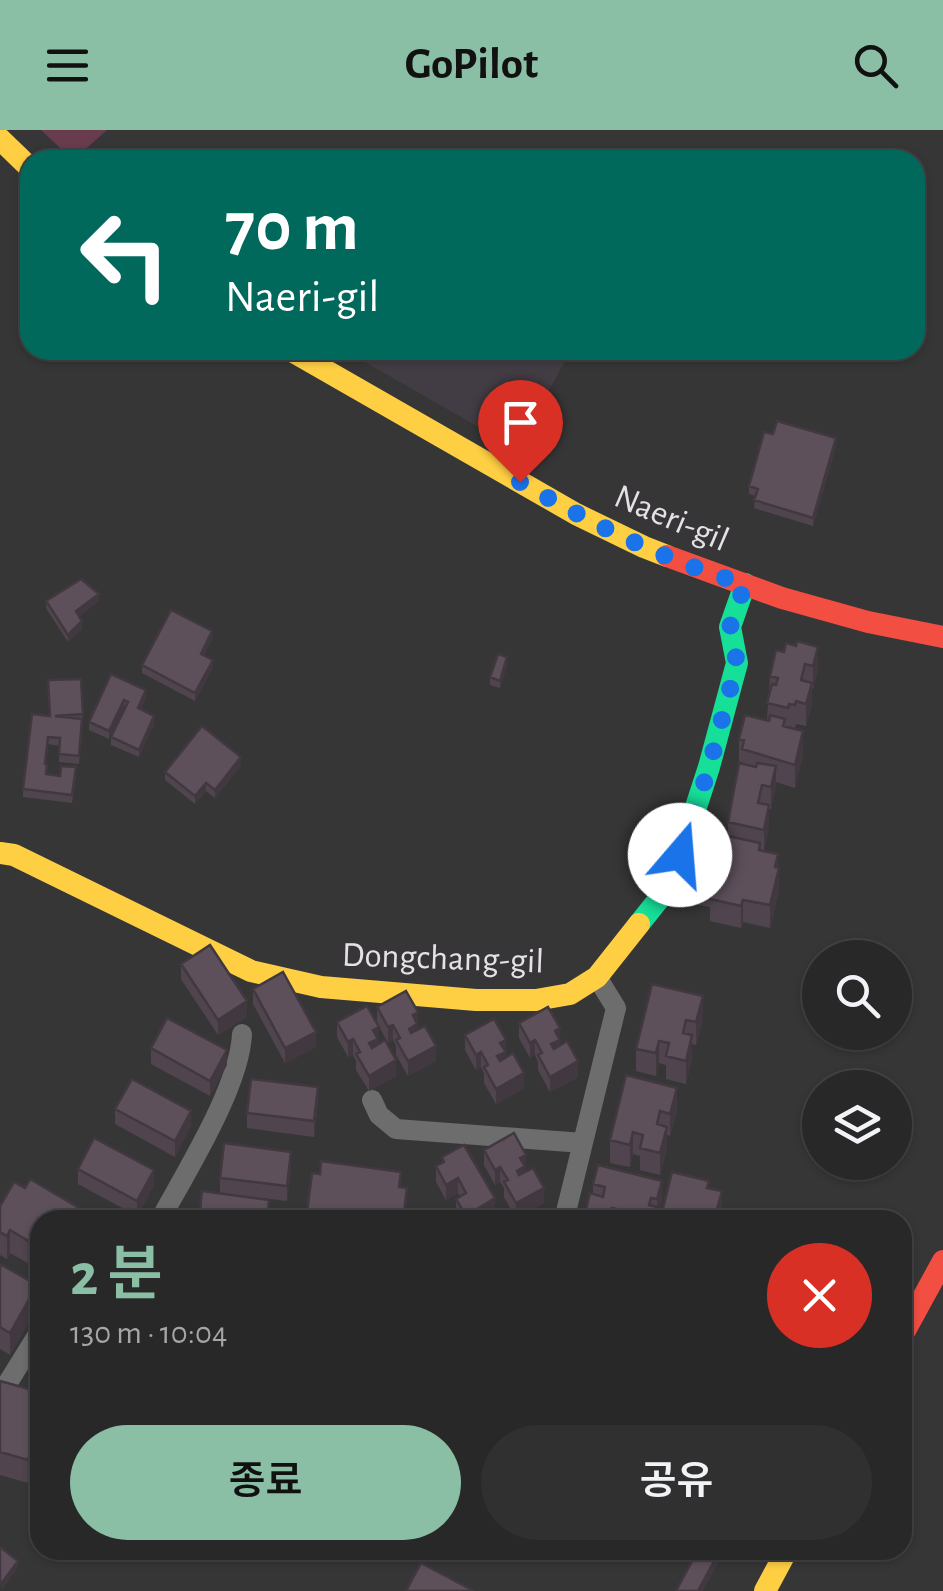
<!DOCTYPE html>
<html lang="ko">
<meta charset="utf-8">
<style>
:root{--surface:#292829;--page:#313031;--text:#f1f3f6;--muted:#a5a6a8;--line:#454446;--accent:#8abfa5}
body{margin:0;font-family:"Alegreya Sans","Noto Sans KR",sans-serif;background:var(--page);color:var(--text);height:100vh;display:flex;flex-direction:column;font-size:38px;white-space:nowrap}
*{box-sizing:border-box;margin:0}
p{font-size:32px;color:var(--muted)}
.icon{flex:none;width:55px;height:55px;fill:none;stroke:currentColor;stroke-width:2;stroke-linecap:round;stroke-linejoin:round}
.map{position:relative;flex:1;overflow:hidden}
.sheet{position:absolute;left:30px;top:1080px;width:882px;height:350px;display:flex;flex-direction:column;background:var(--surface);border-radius:30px;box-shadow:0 2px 8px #0004,0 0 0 2px var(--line)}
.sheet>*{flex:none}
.guide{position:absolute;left:20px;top:20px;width:905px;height:210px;border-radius:30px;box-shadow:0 2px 8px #0004,0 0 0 2px var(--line);background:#00695c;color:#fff;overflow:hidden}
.tools{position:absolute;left:802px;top:810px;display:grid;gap:20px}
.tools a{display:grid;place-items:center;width:110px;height:110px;border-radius:50%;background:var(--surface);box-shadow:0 2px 8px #0004,0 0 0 2px var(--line);font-size:50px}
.pin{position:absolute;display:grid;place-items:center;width:85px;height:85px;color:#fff;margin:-102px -42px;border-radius:50% 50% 50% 0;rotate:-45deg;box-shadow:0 0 10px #0007}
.pin .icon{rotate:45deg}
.me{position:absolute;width:110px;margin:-55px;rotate:18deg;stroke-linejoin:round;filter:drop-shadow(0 0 8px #0008)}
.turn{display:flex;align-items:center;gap:35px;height:210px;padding:0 40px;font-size:45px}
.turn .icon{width:130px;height:130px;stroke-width:2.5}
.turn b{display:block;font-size:70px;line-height:85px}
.round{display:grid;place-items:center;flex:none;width:105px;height:105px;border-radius:52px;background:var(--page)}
.headline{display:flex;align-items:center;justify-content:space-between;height:170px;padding:0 40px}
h1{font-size:60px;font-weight:600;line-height:75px;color:var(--accent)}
.action{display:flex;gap:20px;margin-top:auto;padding:20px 40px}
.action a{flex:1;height:115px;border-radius:60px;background:var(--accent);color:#111;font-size:40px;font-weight:600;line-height:115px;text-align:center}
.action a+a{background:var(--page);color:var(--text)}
header{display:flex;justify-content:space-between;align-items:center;height:130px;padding:0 40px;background:var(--accent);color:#111;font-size:45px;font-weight:600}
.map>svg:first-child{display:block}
.built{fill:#423d44}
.green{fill:#683b4d}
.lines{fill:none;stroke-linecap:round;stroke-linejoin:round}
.street{stroke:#6d6d6d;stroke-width:20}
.fast{stroke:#16e098;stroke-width:22}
.slow{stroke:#ffcf43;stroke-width:22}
.jam{stroke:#f24e42;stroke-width:22}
.wall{fill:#50454e}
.shaded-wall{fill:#413840}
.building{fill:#5d505b;stroke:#413840;stroke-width:2.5}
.route{stroke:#1a73e8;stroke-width:18;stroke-dasharray:0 32.4}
.labels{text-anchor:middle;stroke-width:10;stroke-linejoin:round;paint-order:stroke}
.street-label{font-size:35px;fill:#e3e2e4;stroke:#373538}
</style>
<header><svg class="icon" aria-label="menu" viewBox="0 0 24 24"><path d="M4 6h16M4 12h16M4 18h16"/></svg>GoPilot<svg class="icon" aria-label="search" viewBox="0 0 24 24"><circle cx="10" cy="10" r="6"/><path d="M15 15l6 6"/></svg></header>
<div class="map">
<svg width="943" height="1461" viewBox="0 0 943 1461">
<rect width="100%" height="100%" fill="#373637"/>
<path class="built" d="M344 220H571L517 319Z"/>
<path class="green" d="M41 0H107L73 30Z"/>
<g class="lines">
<path class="street" d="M372 970 379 985 396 999 583 1013
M160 1090C186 1042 240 956 242 904
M564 1090 616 878 597 847
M4 1259 40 1201"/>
<path class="fast" d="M639 794 671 754 709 637 737 533 730 497 745 454"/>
<path class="slow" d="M0 9 30 38
M290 220 576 384 644 417 667 426
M0 723 14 725 251 841 321 857 476 870H536L570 864 597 847 639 794
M765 1461 787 1420"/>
<path class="jam" d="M667 426 782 468 868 492 943 507
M902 1206 943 1131"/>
</g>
<path class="wall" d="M773 304 836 316 813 396 754 378 756 366 749 364V356Z
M46 471H99L79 486 82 499 68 512 46 478Z
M212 509 204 525 213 537 195 571 142 543V535Z
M776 520 818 539 813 559 812 558V575L806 596 796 594 795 598 789 597V598L803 624 795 658 776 652 771 679H769V697L764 721 778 738 779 760 770 798 743 792 741 798 710 791V777L698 775V752L722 733 728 707V692L742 634V632L739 631V609L767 590 770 546Z
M507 535 500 558 490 555V547Z
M111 544 146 568 141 579 154 594 139 627 111 615V607L125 578 109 609 89 600V592Z
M81 549 83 592 79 634 59 632 60 616 48 614 46 634 47 644 60 646 76 645 72 673 23 667V659L50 586Z
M241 635 215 668 206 661 195 674 165 650V642Z
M181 834 247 887 218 905 181 849Z
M652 854 703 889 696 915 692 914V928L686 954 666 949V935L659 933 656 946 636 941V919Z
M253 859 316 917 285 933 253 874Z
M377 877 418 898 417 900 436 931 408 946 396 925V916L393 910 388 913 377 893Z
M337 892 379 912 378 915 396 946 369 961 356 940V931L353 925 348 927 337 907Z
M519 893 560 898V915L578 947 550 962 538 940V932L535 925 530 928 519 908Z
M465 905 506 910V927L524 958 496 974 484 953V943L481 937 476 940 465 920Z
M151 918 227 935 210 966 151 934Z
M626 945 677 980 670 1006 667 1005V1019L660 1045 640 1040V1026L633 1024 630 1037 610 1033V1010Z
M318 972 314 1007 247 998V983Z
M115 979 191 996 175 1027 115 994Z
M484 1020 526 1040 525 1042 544 1073 516 1089 504 1067V1058L500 1052 495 1055 484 1035Z
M442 1027 495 1084 485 1090H460L456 1084V1069L460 1066 458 1063 446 1070 436 1052V1036L442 1033Z
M291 1037 287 1071 220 1063V1048Z
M78 1039 154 1056 137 1086 78 1054Z
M662 1051V1074L658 1090H585V1084L593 1064V1054Z
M0 1076 79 1090H40V1140L10 1123 7 1129 0 1125Z
M0 1134 37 1178 10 1225 0 1219Z
M0 1251 40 1275V1310L28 1353 0 1345Z"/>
<path class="shaded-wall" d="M836 308V316L813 396V388Z
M99 464V471L76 488V481Z
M82 491V499L68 512V505Z
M212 501V509L201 531V524Z
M818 517V539L813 559V536Z
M507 527V535L500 558V551Z
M213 530V537L195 571V563Z
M812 553V575L806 596V574Z
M146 560V568L138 586V578Z
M124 570V578L109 609V601Z
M154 586V594L139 627V620Z
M803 601V624L795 658V635Z
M241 627V635L215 668V660Z
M776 636V658L771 679V657Z
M206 653V661L195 674V666Z
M769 675V697L764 722V700Z
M778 724 779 760 770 798V775Z
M743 770V792L741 798V776Z
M703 866V889L696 915V892Z
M247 871V887L218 905V890Z
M418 882 417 909 409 899 413 885Z
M393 895V910L388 913V897Z
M379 897 378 924 369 913 373 900Z
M560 898V925L551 929V914L555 901Z
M316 902V917L285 933V918Z
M692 905V928L686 954V931Z
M353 909V925L348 927V912Z
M506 910V937L497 926 500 913Z
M535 910V925L530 928V913Z
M659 911V933L656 946V923Z
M436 916V931L408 946V931Z
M227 920V935L210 966V951Z
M481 922V937L476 940V925Z
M396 930V946L369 961V946Z
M578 931V947L550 962V947Z
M524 943V958L496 974V959Z
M318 957V972L314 1007V991Z
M677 958V980L670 1006V984Z
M191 981V996L175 1027V1011Z
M667 997V1019L660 1045V1023Z
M633 1002V1024L630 1037V1015Z
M291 1022V1037L287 1071V1056Z
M526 1025 525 1052 517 1056V1041L520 1028Z
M500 1037V1052L495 1055V1040Z
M154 1040V1056L137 1086V1071Z
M458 1048V1063L446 1070V1055Z
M662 1051V1074L657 1090V1069Z
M407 1058 406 1090H403Z
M544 1058V1073L516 1089V1073Z
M722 1061V1083L720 1090H714Z
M495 1068V1084L485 1090H466V1086Z
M79 1078V1090H72Z
M10 1100V1123L7 1129V1106Z
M37 1155V1178L10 1225V1203Z
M40 1288V1310L28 1353V1330Z
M720 1420H725L703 1461H698Z
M18 1431V1438L1 1461V1454Z"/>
<path class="building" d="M777 291 836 308 813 388 754 370 758 359 749 356 764 302 773 304Z
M81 449 99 464 76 481 82 491 68 505 46 471Z
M171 480 212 501 201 524 213 530 195 563 142 535Z
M797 511 818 517 813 536 805 534 801 550 812 553 806 574 796 571 795 575 789 574 788 578 767 573 772 554 776 555 778 548 770 546 776 520 784 522 786 513 796 516Z
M498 524 507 527 500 551 490 547Z
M111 544 146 560 138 578 154 586 139 620 111 607 128 572 124 570 109 601 89 592Z
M81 549 83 584 55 586 82 589 79 626 59 624 60 608 48 607 45 634 47 635 46 644 60 646 61 636 76 637 72 665 23 659 32 584 50 586 48 550Z
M745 585 769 591 770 585 785 589 783 596 803 601 795 635 742 619 744 610 739 609Z
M202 596 241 627 215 660 206 653 195 666 165 642Z
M739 633 756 637 757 633 776 636 771 657 762 655 758 673 769 675 764 700 728 692Z
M728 706 760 713 759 720 778 724 775 737 779 738 770 775 743 770 741 776 710 769 713 756 698 752 703 728 722 733Z
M210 815 247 871 218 890 181 834Z
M283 842 316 902 285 918 253 859Z
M652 854 703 866 696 892 686 890 683 903 692 905 686 931 666 926 669 913 659 911 656 923 636 919Z
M406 861 418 882 413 885 417 894 409 899 411 903 425 896 436 916 408 931 396 910 400 908 393 895 388 897 377 877Z
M367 876 379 897 373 900 378 909 369 913 372 918 385 910 396 930 369 946 356 924 360 922 353 909 348 912 337 892Z
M548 877 560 898 555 901 560 910 551 914 554 919 567 911 578 931 550 947 538 925 542 923 535 910 530 913 519 893Z
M167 888 227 920 210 951 151 918Z
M494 889 506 910 500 913 506 922 497 926 500 931 513 923 524 943 496 959 484 937 488 935 481 922 476 925 465 905Z
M626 945 677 958 670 984 660 981 657 994 667 997 660 1023 640 1018 643 1005 633 1002 630 1015 610 1010Z
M132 949 191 981 175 1011 115 979Z
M251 949 318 957 314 991 247 983Z
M514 1003 526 1025 520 1028 525 1036 517 1041 519 1045 533 1038 544 1058 516 1073 504 1052 508 1050 500 1037 495 1040 484 1020Z
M94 1008 154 1040 137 1071 78 1039Z
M224 1013 291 1022 287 1056 220 1048Z
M464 1015 495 1068 466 1086 456 1069 466 1063 458 1048 446 1055 436 1036 444 1032 442 1027Z
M321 1031 401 1042 399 1057 407 1058 403 1090H306L312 1043 320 1044Z
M598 1035 662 1051 657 1069 651 1068 649 1075 657 1077 653 1090H627L629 1082 612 1078 609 1090 585 1084 590 1063 603 1067 605 1057 593 1054Z
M672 1042 709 1051 707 1058 722 1061 714 1090 694 1087 693 1090H660Z
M30 1049 79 1078 72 1090H40V1118L10 1100 7 1106 0 1102V1076L14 1052 25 1058Z
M202 1061 269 1070 267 1090H199Z
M0 1134 37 1155 10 1203 0 1197Z
M0 1251 36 1261 33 1273 40 1275V1288L28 1330 0 1322Z
M0 1417 18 1431 1 1454 0 1453Z
M698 1420H720L698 1461H676Z
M421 1433 474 1461H406Z"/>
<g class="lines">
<path class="route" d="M520 352C591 393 665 431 745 454L730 497 737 533 709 638 680 725"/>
</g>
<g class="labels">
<g class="street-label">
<text transform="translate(672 387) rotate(23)" y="12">Naeri-gil</text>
<text transform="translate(443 827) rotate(2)" y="12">Dongchang-gil</text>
</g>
</g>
</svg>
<div class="tools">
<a><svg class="icon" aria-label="search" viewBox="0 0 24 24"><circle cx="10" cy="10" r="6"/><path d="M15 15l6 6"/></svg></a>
<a><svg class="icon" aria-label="layers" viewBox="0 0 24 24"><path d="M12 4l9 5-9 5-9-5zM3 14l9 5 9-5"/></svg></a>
</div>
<div class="pin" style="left:520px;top:352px;background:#d93025"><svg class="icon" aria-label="arrive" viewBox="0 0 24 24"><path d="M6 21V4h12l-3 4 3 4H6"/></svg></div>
<svg class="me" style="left:680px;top:725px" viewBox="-20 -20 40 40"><circle r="19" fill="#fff"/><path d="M0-13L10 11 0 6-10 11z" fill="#1a73e8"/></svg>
<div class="guide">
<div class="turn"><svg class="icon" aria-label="left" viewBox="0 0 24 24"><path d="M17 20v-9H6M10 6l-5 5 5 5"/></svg><div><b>70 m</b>Naeri-gil</div></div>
</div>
<section class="sheet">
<div class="headline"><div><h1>2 분</h1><p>130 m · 10:04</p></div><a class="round" style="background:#d93025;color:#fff"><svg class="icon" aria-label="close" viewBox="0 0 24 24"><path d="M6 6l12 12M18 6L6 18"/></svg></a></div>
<div class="action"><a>종료</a><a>공유</a></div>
</section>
</div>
